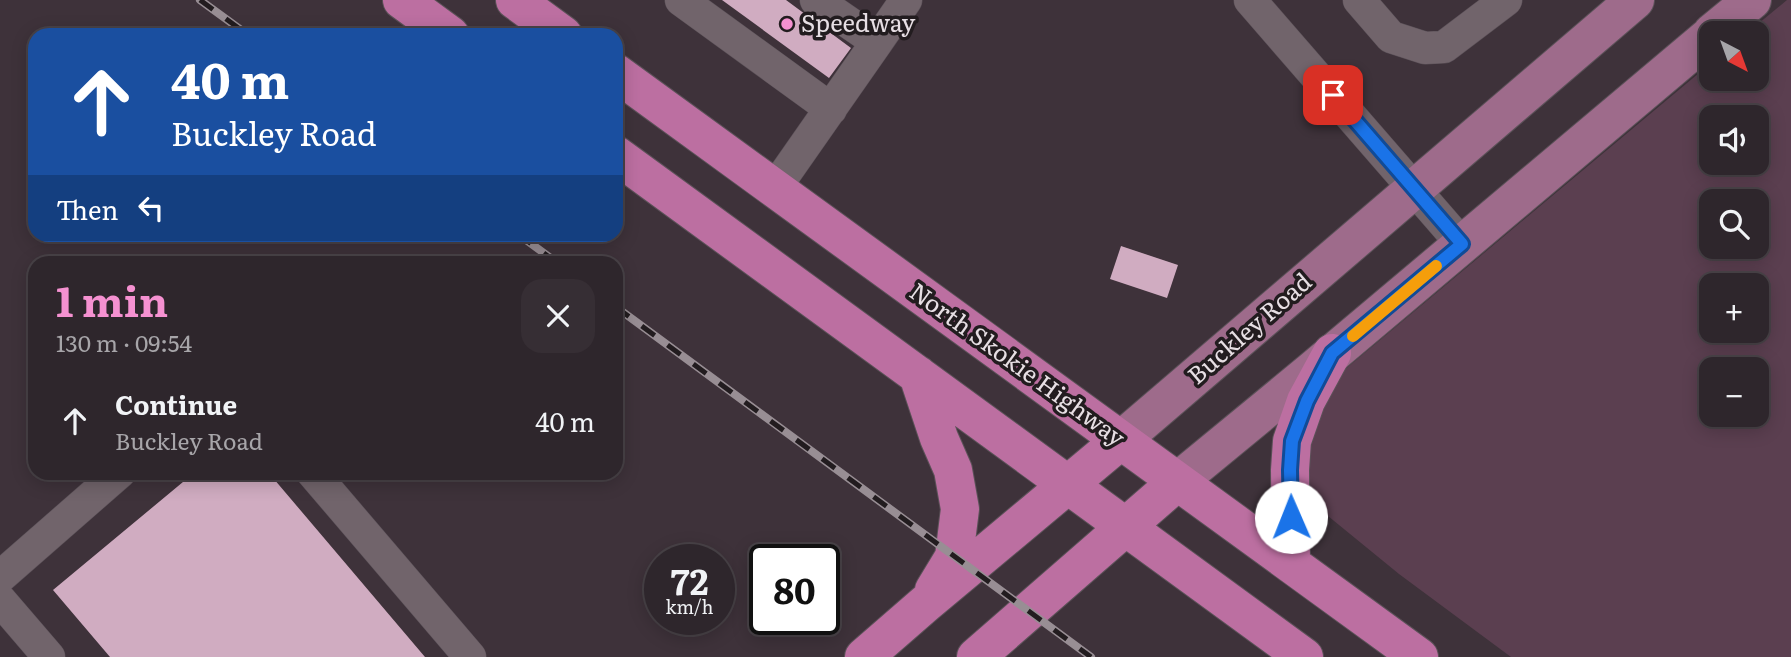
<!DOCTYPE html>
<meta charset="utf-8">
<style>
:root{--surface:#2e262c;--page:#362e34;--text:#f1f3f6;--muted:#a7a5a9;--line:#494348;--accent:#f591d1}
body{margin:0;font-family:Literata,serif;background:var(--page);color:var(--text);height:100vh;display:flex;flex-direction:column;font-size:26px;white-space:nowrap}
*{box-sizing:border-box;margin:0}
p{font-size:23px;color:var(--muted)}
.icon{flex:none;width:38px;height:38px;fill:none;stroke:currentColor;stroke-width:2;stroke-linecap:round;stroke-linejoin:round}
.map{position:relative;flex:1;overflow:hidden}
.side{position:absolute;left:28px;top:256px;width:595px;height:224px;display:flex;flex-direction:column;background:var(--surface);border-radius:21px;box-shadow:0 4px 18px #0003,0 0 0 2px var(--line)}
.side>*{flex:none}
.hud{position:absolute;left:28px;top:28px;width:595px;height:214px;border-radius:21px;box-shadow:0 4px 18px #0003,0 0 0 2px var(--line);background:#1a4fa0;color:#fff;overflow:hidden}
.needle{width:46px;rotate:139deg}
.tools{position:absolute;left:1699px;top:21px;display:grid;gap:14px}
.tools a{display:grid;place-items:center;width:70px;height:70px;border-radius:14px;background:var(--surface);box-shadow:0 4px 18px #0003,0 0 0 2px var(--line);font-size:35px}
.speed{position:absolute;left:644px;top:544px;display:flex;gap:14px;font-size:35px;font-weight:700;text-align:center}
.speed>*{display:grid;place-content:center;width:91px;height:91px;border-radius:50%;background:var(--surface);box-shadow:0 4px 18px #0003,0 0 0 2px var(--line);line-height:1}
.speed small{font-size:18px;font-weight:400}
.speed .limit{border:4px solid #111;border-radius:10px;background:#fff;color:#111}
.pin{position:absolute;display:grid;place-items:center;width:60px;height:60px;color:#fff;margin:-30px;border-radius:14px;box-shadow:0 4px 10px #0006}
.me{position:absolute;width:77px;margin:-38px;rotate:359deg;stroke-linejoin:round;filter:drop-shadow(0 0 5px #0008)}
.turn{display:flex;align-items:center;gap:24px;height:147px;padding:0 28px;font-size:32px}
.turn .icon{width:91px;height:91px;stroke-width:2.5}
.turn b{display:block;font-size:49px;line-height:60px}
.then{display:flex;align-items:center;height:66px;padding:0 28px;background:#0003;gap:14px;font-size:26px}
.round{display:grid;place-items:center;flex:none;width:74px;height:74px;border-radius:21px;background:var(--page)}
.summary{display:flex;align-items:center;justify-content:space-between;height:119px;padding:0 28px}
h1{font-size:42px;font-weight:700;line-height:52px;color:var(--accent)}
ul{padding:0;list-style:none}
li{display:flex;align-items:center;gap:21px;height:91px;padding:0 28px}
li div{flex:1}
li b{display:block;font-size:26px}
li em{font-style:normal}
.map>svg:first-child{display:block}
.green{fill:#5b3f50;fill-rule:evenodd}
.building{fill:#d0acc1}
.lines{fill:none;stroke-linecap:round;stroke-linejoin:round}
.minor-casing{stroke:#5b5158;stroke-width:33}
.major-casing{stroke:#5b5158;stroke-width:40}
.highway-casing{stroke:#5b5158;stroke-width:40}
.minor{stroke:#71646b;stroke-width:32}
.major{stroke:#9e6b8b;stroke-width:38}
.highway{stroke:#bc6fa1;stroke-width:38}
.rail-casing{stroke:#988e94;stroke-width:8}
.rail{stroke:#221c1f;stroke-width:5;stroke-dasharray:16;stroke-linecap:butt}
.route-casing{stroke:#114b97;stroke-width:18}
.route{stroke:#1a73e8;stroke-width:12}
.slow{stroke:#f59e0b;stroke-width:12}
.poi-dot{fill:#f591d1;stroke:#221c1f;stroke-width:2.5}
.labels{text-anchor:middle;stroke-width:7;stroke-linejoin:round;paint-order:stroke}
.poi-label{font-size:24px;fill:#e7dfe4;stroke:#221c1f;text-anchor:start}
.street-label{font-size:24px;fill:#e7dfe4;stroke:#221c1f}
</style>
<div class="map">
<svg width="1791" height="657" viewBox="0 0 1791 657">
<rect width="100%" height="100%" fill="#3e323a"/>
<path class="green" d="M1787 0H1791V657H1511L1399 574 1328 516 1296 467 1329 388 1343 371 1711 63 1712 79H1757V33H1747ZM1712 117H1757V163H1712ZM1712 201H1757V247H1712ZM1712 285H1757V331H1712ZM1712 369H1757V415H1712Z"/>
<path class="building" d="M722 0H786L851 48 829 78Z
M1121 246 1178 265 1167 298 1110 279Z
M195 472H268L425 657H110L53 590Z"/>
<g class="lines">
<defs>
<path id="minor" d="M681 0 831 109
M1250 0 1462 244
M1359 0 1391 37 1425 48 1444 47 1506 0
M877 42 906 0
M775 188 877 42 816 0
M312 472 470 657
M0 577 120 472
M0 600 49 657"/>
<path id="major" d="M1712 33 1752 0
M1120 441 1635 0
M1177 482 1313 370 1712 34"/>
<path id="highway" d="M402 0 450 35
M515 0 563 35
M616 73 1419 657
M616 155 1304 657
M918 375 939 438 953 470 960 509 954 557 934 590
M1291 564 1290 470 1292 441 1306 401 1332 353
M864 657 925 604 1120 441
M976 657 1177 482"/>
</defs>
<use href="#minor" class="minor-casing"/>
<use href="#major" class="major-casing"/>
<use href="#highway" class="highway-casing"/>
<use href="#minor" class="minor"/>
<use href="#major" class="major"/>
<use href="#highway" class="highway"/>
<defs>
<path id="rail" d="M200 0 248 35
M518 234 556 262
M616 307 1091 657"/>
</defs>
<use href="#rail" class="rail-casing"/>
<use href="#rail" class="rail"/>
</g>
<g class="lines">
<defs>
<path id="route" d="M1291 517 1290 470 1292 441 1307 401 1332 353 1462 244 1333 95"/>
</defs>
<use href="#route" class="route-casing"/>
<use href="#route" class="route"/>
<path class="slow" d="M1353 336 1436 266"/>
</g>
<circle class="poi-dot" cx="787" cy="24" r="7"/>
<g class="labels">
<g class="poi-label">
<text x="801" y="32">Speedway</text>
</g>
<g class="street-label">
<text transform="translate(1250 329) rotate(-41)" y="8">Buckley Road</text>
<text transform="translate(1017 365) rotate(36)" y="8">North Skokie Highway</text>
</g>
</g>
</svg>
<div class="tools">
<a><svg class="needle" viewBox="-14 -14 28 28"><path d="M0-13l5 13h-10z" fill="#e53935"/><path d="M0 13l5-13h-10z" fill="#a7a5a9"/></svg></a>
<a><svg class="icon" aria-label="sound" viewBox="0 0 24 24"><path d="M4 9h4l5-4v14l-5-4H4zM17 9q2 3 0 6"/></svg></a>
<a><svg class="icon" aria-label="search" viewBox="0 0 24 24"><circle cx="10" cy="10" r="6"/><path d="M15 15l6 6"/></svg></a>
<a>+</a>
<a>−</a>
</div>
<div class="speed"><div>72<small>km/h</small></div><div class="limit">80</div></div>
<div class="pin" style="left:1333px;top:95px;background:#d93025"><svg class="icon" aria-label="arrive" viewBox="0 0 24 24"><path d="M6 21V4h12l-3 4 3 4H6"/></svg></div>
<svg class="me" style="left:1291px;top:517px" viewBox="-20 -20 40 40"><circle r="19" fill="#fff"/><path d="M0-13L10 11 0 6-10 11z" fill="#1a73e8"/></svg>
<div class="hud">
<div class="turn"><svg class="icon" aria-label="ahead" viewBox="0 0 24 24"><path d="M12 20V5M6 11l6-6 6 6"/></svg><div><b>40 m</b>Buckley Road</div></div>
<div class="then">Then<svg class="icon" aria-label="left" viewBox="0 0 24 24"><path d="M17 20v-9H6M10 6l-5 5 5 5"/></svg></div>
</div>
<section class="side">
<div class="summary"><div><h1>1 min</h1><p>130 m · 09:54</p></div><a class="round"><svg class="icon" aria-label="close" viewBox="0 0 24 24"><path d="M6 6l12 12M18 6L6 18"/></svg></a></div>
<ul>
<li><svg class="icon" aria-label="ahead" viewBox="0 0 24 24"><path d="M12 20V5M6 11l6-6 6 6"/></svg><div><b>Continue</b><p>Buckley Road</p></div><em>40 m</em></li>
</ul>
</section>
</div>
